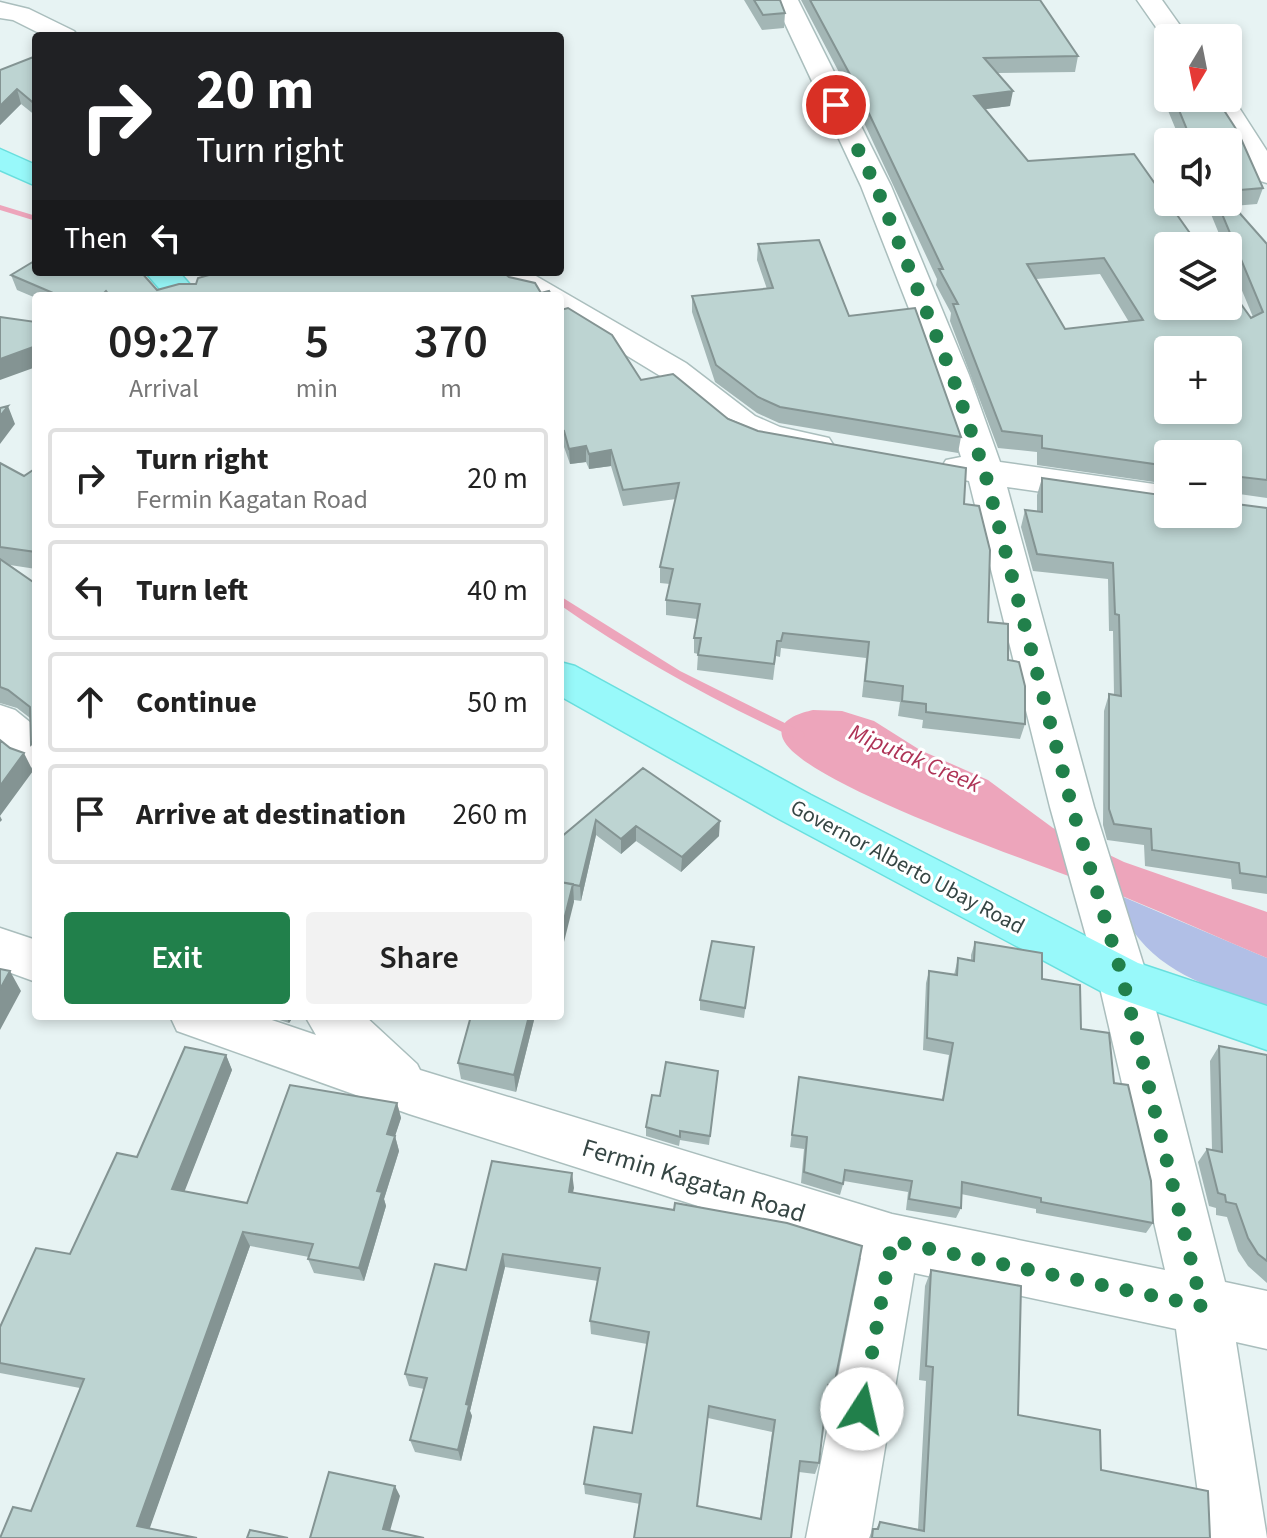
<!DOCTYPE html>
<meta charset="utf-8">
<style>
:root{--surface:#fff;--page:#f2f2f2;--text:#222;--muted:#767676;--line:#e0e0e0;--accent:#21804b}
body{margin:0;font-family:"Source Sans 3",sans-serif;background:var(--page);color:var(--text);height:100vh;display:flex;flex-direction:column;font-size:30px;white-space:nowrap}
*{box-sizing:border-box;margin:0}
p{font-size:26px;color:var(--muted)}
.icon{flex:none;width:44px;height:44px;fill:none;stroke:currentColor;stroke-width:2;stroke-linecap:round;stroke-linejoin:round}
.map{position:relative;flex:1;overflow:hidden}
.details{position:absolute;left:32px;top:292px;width:532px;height:728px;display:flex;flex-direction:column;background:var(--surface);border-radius:8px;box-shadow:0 4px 12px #0003}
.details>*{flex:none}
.top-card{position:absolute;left:32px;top:32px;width:532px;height:244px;border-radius:8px;box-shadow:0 4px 12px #0003;background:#202124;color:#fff;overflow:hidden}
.needle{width:52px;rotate:190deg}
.buttons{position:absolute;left:1154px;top:24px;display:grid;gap:16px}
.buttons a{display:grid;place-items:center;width:88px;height:88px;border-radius:8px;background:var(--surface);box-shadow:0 4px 12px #0003;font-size:40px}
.pin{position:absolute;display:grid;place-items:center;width:68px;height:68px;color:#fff;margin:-34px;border:4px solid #fff;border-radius:50%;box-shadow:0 2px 8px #0007}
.me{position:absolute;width:88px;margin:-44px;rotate:10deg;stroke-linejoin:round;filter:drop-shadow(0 0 6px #0008)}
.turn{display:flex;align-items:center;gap:28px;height:168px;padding:0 32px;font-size:36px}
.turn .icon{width:104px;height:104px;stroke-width:2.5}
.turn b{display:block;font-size:56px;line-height:68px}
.then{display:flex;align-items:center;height:76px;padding:0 32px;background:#0003;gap:16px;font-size:30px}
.eta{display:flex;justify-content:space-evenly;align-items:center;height:136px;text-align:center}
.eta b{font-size:48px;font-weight:600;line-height:56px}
.action{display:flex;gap:16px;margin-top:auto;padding:16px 32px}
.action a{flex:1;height:92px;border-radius:8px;background:var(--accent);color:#fff;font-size:32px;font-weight:600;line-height:92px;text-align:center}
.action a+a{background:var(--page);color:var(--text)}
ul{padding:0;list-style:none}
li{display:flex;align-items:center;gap:24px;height:100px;margin:0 16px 12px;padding:0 16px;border:4px solid var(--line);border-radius:8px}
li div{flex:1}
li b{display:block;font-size:30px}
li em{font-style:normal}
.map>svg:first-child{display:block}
.green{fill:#b1bfe6}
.water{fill:#eda5bb}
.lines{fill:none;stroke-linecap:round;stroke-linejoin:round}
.stream{fill:#eda5bb;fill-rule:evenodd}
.minor-casing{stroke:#aabebd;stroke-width:3}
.major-casing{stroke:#69dfde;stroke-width:3}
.minor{fill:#fff;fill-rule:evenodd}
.major{fill:#98f9fa;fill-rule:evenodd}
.wall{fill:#a3b6b5;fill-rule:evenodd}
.shaded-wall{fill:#849493}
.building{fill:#bdd4d2;stroke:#849493;stroke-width:2;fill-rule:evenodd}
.route{stroke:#21804b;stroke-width:14;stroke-dasharray:0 25.2}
.labels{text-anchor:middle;stroke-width:6;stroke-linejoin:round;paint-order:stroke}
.street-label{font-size:22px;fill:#364644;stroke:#fff}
.water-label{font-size:24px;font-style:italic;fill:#ae3356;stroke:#fff}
.near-street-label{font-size:26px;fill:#364644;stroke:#fff}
</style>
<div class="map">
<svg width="1267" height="1538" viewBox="0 0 1267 1538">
<rect width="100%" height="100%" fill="#e7f3f3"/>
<path class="green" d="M1121 896 1267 958V1005C1217 990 1165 976 1133 931 1126 922 1125 907 1121 896Z"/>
<path class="water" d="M813 710 842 711 874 721 920 750 988 780 1053 828 1124 862 1267 912V958C1219 938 1171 916 1122 896 1065 873 803 786 783 739 775 720 800 713 813 710Z"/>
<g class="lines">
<path class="stream" d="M0 205 36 216V221L0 210Z
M560 596 680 671 803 732 805 735 803 738H795C713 700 634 657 560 605Z"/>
<defs>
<path id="minor" d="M774 0H798L891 186 969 375 1000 462 1168 486V510L1007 487 1094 807 1148 979 1225 1282 1267 1291V1349L1236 1342 1267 1538H1204L1176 1329 914 1273 870 1538H806L861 1258 409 1114 177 1031 170 1016H260L316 1035 305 1016H365L417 1064 420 1070 892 1214 1165 1270 1098 979 1050 807 969 481 946 476 941 468 946 460 961 457 935 375 861 186Z
M1137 0H1162L1189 38H1168L1167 43Z
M0 2 29 9 74 31 78 36H45L13 20 0 18Z
M1229 92 1267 151V183L1257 180 1205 98H1228Z
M489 272H529L686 363 755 416 780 427 829 438 834 446 829 454 816 457 770 447 729 432 662 377 560 315V296C535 296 505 295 489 272Z
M0 705 15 710 36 727V769L21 764 0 746Z
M0 928 36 940V982L0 969Z"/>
<path id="major" d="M0 149 36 165V186L0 170Z
M145 272H179L200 296H166Z
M560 662 575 666 811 795 1138 963 1267 1006V1050L1106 994 779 819 560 696Z"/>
</defs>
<use href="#minor" class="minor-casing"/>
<use href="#major" class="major-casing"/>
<use href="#minor" class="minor"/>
<use href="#major" class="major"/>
</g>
<path class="wall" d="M744 0H780L785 13 784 28 762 30Z
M801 0H1040L1078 56 1075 72 997 73 1010 106 985 109 1028 161 1251 318 1253 317 1228 257V246H1224L1206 202H1228V142H1181L1157 84 1161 69H1168V98H1216L1263 188 1257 204 1233 206 1267 244V498L1232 493 1228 503 1267 508V894L1232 889 1231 879 1145 866 1144 845 1107 840 1103 825 1104 711 1109 694 1114 695 1113 631H1109L1108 579 1033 571 1021 527 1025 510 1037 511V495L1042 478 1228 514 1168 454V484L1037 465V452L998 448 950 321 951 313 936 285 937 279 852 97ZM1100 274 1129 322 1065 329 1036 279Z
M36 56V116L21 104 0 125V70Z
M758 244 849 316 961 437 958 453 779 423 757 413 715 382 692 312V296L767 289 757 260Z
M11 275 157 290 196 284 509 277 541 293 552 296H36V298L17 290Z
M560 309 641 380 758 431 964 504 988 622 1008 660 1025 724 1020 739 922 728 923 720 898 716 900 702 862 697 866 658 781 648 780 657 776 656 773 680 697 670 698 654 694 653V638L697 619 666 615V600L670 584 660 583V567L676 499 623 506 611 466 589 469 586 462 570 464 564 447H560Z
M0 463 24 476 36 468V569L10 565 36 584V756L31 744 30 718 17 708 0 703Z
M643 768 719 836 681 872 636 841 621 854 596 835 581 901 574 900V902L560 838Z
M975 942 1042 979 1081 1029 1114 1083 1153 1223 1146 1233 1036 1213V1209L961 1194V1208L956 1218 906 1210 908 1192 844 1181 840 1195 801 1183 804 1149 790 1147 799 1077 942 1100 949 1055 923 1050 926 983 929 971 954 975 958 958 971 960V955Z
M754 947 744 1018 700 1010V1000Z
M267 1016H294L289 1023Z
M535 1016 516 1092 461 1079 458 1063Z
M1219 1046 1267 1055V1283L1248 1266 1238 1251 1227 1217 1216 1215V1208L1209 1206 1198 1162 1207 1149 1212 1150 1210 1061Z
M226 1055 232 1070 184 1191 247 1203 397 1103 401 1118 395 1136 399 1151 384 1199 386 1206 364 1281 314 1273 308 1259 309 1257 250 1246 149 1529 31 1511 80 1388 0 1373V1327L70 1254 137 1157Z
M718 1071 709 1145 680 1140 679 1146 646 1136V1127L660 1096Z
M572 1173 573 1193 834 1386 830 1398 826 1397 819 1463 815 1474 799 1472 791 1538 640 1504 585 1494 584 1484 632 1433 647 1344 591 1334 590 1321 598 1281 505 1267 470 1411 472 1416 461 1461 415 1452 410 1440 424 1389 409 1386 405 1374 466 1270ZM708 1418 772 1432 760 1519 697 1506Z
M931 1270 1018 1415 1101 1470 1210 1538H869L873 1529H876L880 1522 918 1529 926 1381 919 1380 925 1286Z"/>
<path class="shaded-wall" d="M17 89 21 104 0 125V106Z
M1013 91 1010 106 971 111 974 96Z
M36 346V367L0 380V359Z
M8 406 15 424 0 444V416Z
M586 446V462L570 464 569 449Z
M611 450V466L589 469V454Z
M561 711 562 730 560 732V712Z
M36 737V756L31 744Z
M24 753 33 771 0 816 2 820 0 822V786Z
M596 820V835L581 901 580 886Z
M720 821 719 836 681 872 682 857Z
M636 826V841L621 854V839Z
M573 884 574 902 560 958V936Z
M10 971 21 991 0 1030V989Z
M286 1016H294L289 1023Z
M529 1016H535L516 1092 514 1075Z
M226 1055 232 1070 180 1203 172 1189Z
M397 1103 401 1118 395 1136 399 1151 384 1199 386 1206 364 1281 359 1268 377 1191 387 1134Z
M572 1173 574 1188 570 1206 569 1192Z
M243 1232 250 1246 147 1536 137 1526Z
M503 1254 505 1267 470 1411 472 1416 461 1461 458 1450 466 1404Z
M395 1486 400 1496 388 1538 383 1529Z"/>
<path class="building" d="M754 0H780L785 13 763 15Z
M810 0H1040L1078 56 984 58 1013 91 974 96 1028 161 1134 154 1199 246H1168V306H1228V286L1251 318 1263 312 1217 202H1228V200L1267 244V480L1233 476 1232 495H1228V454H1168V466L1042 448V436L1002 431 953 304H958L939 269H943L854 82ZM1104 258 1143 320 1065 329 1027 264ZM1168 350H1228V410H1168Z
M36 56V105L17 89 0 106V70Z
M1161 69H1168V85Z
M1174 98H1216L1238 132 1263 188 1228 191V142H1192Z
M819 240 849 316 915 308 961 437 780 407 758 397 716 365 692 296 773 288 758 244Z
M36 260V272H141L157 290 179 284H196L198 278 220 272H503L509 277 535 283 541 293 549 291 552 296H110L106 291 101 296H60L11 275Z
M568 308 612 335 641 380 673 374 728 419 758 431 966 468 964 504 979 506 990 550 988 622 1008 624V660L1019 662 1025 686V724L926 712V704L902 701 903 686 865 681 869 642 783 633 781 641H777L774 664 698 655 701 638H694L700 604 666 600 673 569 660 567 679 483 623 490 611 450 589 454 586 446 569 449 564 431 560 432V309L561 310Z
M0 317 36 322V346L0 359Z
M8 406 0 416V408Z
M0 463 24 476 36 468V552L0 547Z
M1042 478 1168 496V514H1228V503L1267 508V877L1240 873 1239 863 1152 850 1151 829 1114 824 1109 809V694L1121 696 1119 615 1115 614 1113 563 1037 554 1025 510 1042 512Z
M0 559 36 584V737L31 744 30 707 8 690 0 687Z
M0 740 10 748 24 753 0 786Z
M643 768 720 821 682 857 636 826 621 839 596 820 580 886 560 882V838Z
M560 882 573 884 560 936Z
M712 941 754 947 745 1008 700 1000Z
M975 942 1042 953V979L1080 985 1081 1029 1109 1033 1114 1083 1128 1085 1151 1181 1153 1223 1041 1202V1198L962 1182 961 1208 909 1199 912 1181 845 1170 843 1184 804 1172 807 1137 792 1135 799 1077 943 1100 953 1043 927 1038 929 971 957 975 958 958 974 961Z
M0 969 10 971 0 989Z
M471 1016H529L514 1075 458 1063Z
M1219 1046 1267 1055V1261L1258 1254 1248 1238 1236 1204 1226 1202 1225 1195 1218 1193 1207 1149 1222 1152Z
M185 1047 226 1055 172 1189 247 1203 290 1085 397 1103 387 1134 395 1136 377 1191 382 1192 359 1268 308 1259 313 1244 243 1232 137 1526 197 1538H0L13 1507 31 1511 84 1379 0 1363V1327L36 1248 70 1254 117 1153 137 1157Z
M666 1062 718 1071 710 1136 680 1131V1137L646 1127 652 1095 660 1096Z
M492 1161 572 1173 569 1192 674 1210 675 1203 787 1223 862 1246 834 1386 828 1385 819 1463 800 1461 791 1538H634L641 1494 584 1484 594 1427 632 1433 649 1332 590 1321 600 1268 503 1254 466 1404 469 1405 458 1450 410 1440 427 1378 405 1374 435 1264 466 1270ZM709 1406 775 1420 761 1519 697 1506Z
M931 1270 1021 1286 1018 1415 1100 1430 1101 1470 1208 1491 1210 1538H872L873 1529H878L880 1522 924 1531 933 1367 926 1366Z
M329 1472 395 1486 383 1529 424 1538H310Z
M250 1530 288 1538H247Z"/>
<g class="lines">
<path class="route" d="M836 105 876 186 952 375 985 473 1072 807 1122 976 1202 1306 892 1241 862 1409"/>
</g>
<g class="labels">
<g class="street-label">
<text transform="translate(908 866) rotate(28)" y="8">Governor Alberto Ubay Road</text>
</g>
<g class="water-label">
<text transform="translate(915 758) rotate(23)" y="8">Miputak Creek</text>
</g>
<g class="near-street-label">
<text transform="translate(694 1180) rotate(17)" y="9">Fermin Kagatan Road</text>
</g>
</g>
</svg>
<div class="buttons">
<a><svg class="needle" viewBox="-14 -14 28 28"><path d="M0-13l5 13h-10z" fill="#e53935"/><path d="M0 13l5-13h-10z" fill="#767676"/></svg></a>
<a><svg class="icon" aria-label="sound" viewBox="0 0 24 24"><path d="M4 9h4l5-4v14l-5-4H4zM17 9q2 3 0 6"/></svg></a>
<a><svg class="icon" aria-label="layers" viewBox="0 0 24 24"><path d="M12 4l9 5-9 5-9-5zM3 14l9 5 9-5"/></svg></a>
<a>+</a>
<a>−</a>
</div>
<div class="pin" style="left:836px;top:105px;background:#d93025"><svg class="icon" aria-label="arrive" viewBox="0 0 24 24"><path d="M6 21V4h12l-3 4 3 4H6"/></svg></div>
<svg class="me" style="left:862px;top:1409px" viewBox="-20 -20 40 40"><circle r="19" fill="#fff"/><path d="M0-13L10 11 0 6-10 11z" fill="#21804b"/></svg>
<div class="top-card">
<div class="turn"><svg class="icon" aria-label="right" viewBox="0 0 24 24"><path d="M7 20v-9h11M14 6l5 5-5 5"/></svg><div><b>20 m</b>Turn right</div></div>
<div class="then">Then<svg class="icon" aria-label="left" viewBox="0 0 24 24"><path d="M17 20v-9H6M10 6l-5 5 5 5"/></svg></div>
</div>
<section class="details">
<div class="eta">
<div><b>09:27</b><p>Arrival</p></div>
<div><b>5</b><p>min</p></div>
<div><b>370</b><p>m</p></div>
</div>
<ul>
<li><svg class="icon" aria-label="right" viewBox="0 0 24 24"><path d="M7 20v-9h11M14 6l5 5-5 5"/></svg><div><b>Turn right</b><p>Fermin Kagatan Road</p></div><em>20 m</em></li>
<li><svg class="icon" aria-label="left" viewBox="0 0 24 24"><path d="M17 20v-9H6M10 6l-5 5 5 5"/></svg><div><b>Turn left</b></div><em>40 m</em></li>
<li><svg class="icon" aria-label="ahead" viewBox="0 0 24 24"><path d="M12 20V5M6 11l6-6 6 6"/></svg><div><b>Continue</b></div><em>50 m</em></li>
<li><svg class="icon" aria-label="arrive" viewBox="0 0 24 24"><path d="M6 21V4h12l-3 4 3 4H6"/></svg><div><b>Arrive at destination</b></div><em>260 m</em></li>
</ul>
<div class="action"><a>Exit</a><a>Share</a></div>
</section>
</div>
